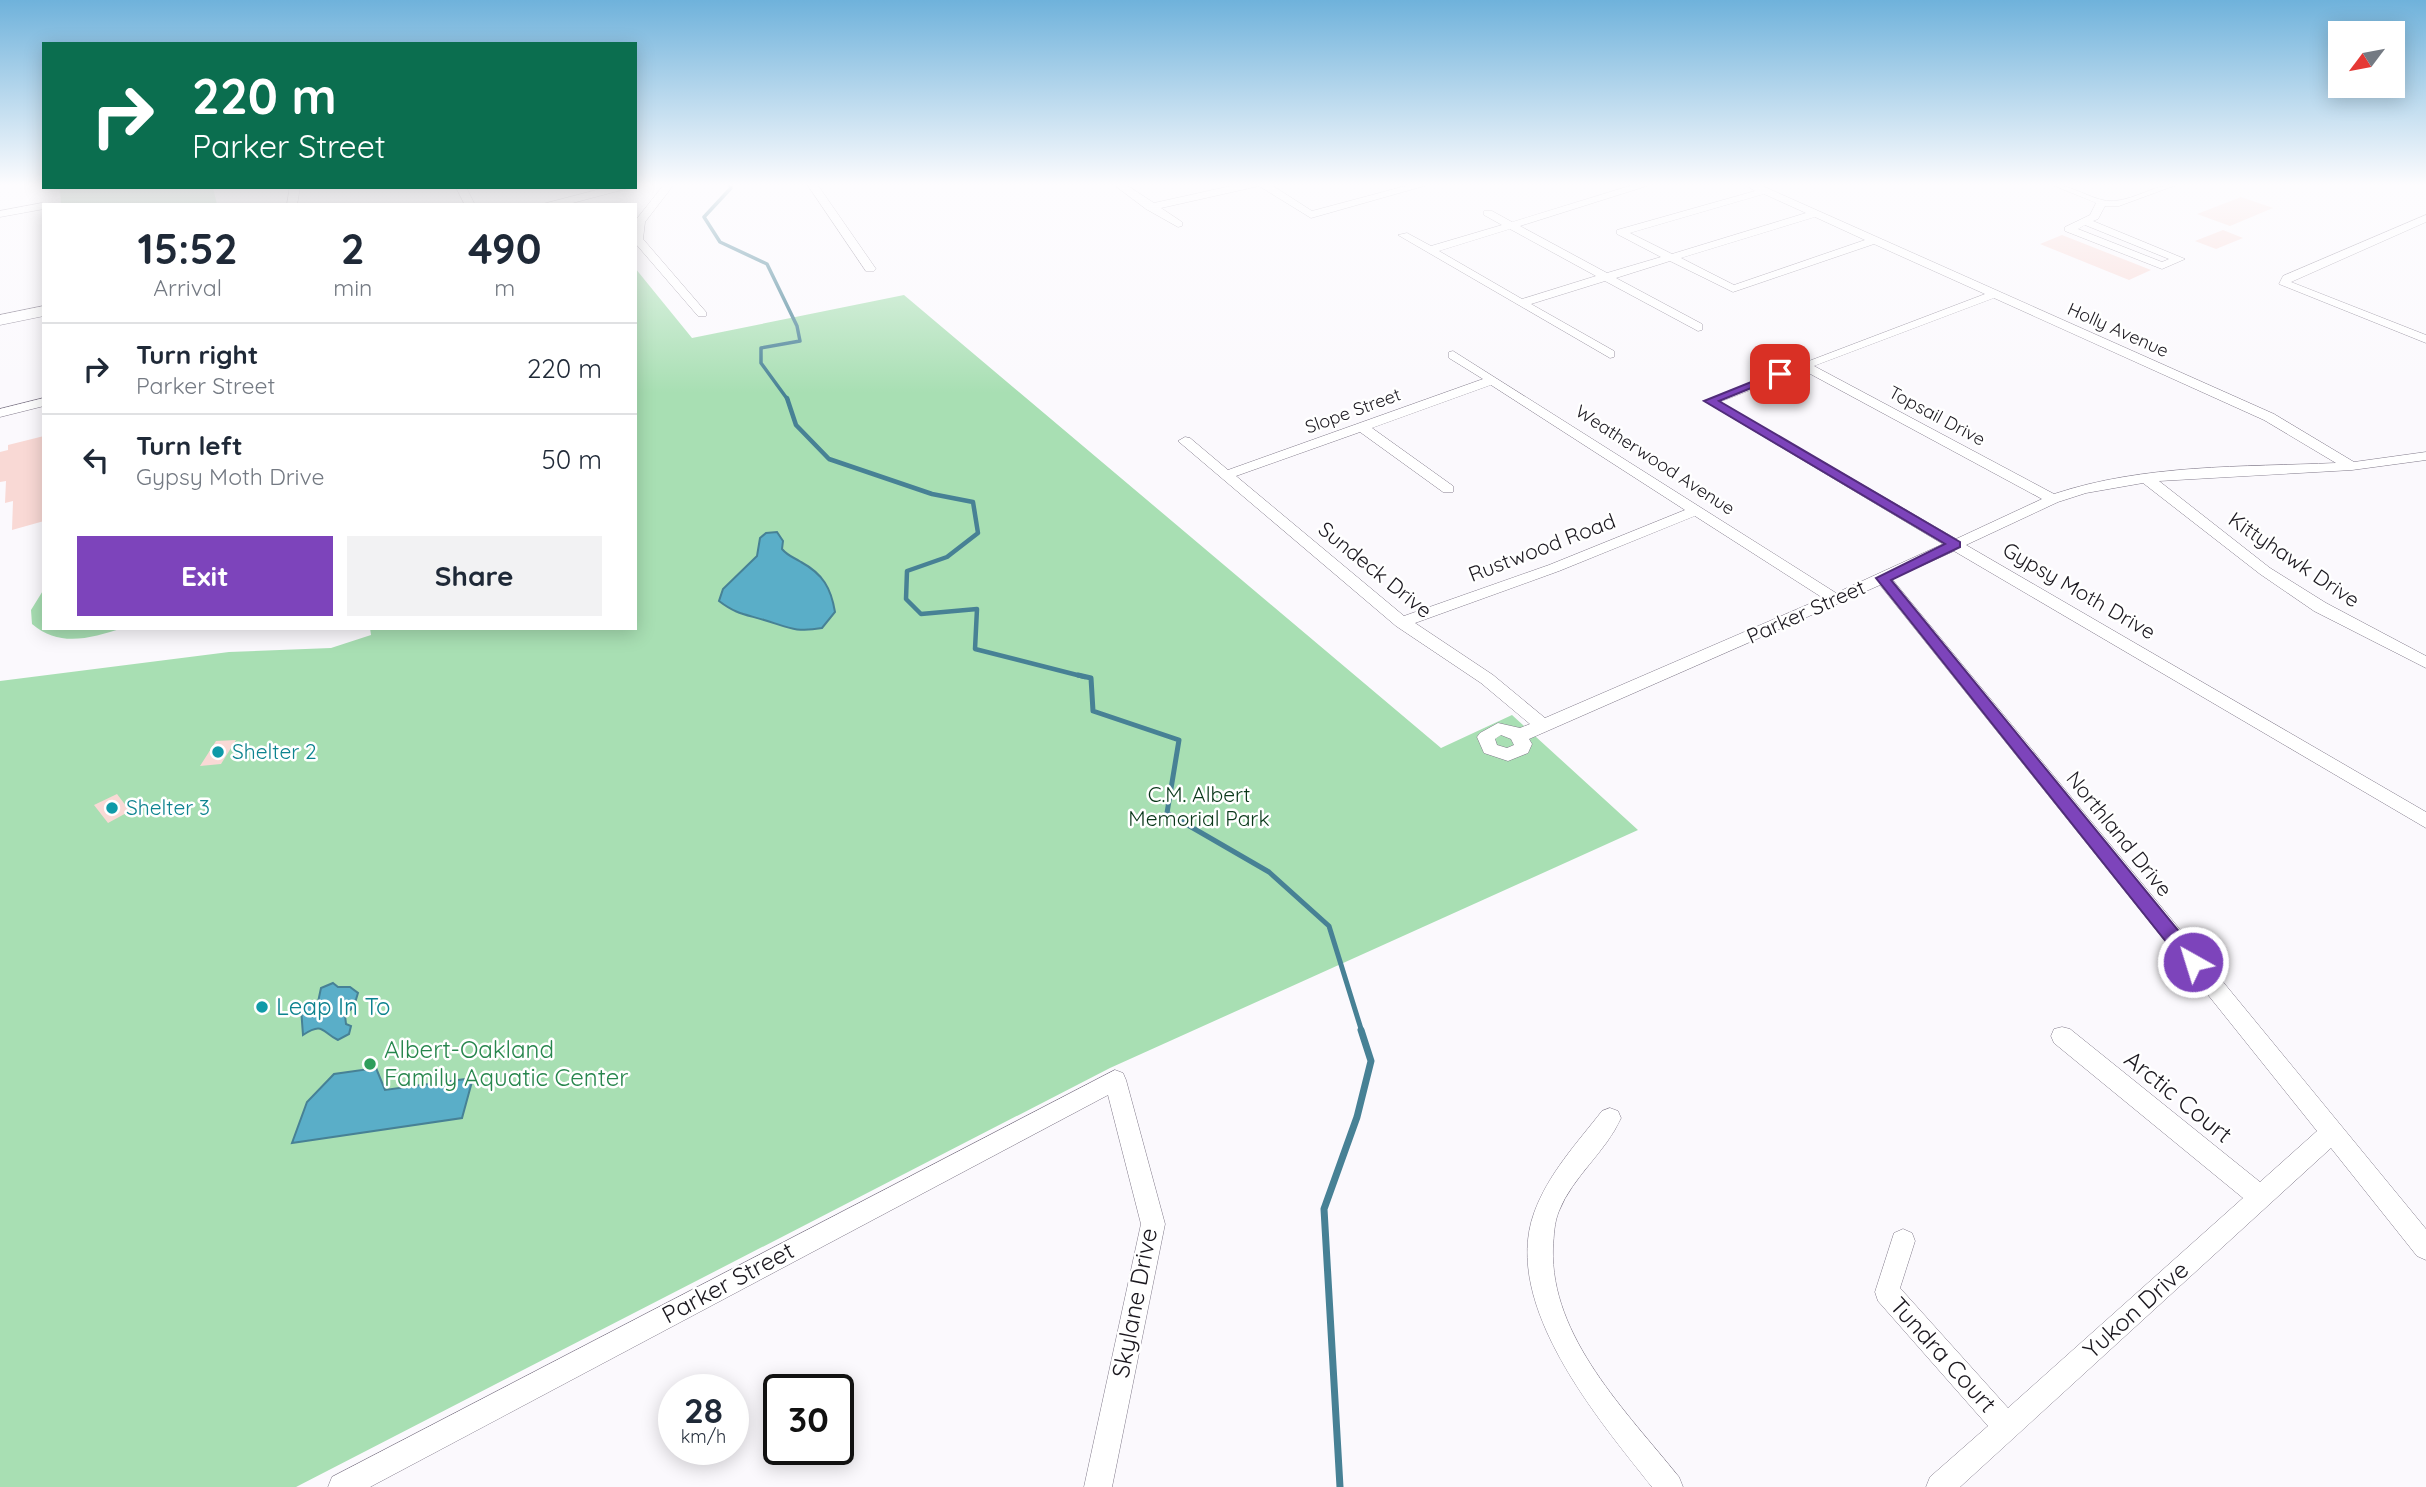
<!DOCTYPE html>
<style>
:root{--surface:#fff;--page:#f2f2f3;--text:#1f2937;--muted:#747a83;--line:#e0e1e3;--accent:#7d44bb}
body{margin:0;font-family:Quicksand,sans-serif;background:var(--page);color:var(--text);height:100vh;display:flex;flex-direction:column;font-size:26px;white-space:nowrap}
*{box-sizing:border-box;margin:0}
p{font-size:23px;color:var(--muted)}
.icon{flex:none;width:38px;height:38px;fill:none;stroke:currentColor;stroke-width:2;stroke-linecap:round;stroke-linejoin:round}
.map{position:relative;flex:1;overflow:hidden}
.panel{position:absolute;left:42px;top:203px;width:595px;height:427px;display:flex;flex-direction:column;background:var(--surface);border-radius:0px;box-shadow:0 4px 18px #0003}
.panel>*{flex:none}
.hud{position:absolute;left:42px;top:42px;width:595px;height:147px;border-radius:0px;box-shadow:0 4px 18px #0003;background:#0b6e4f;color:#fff;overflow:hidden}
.needle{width:46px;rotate:238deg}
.fabs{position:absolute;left:2328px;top:21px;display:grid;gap:14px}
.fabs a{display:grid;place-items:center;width:77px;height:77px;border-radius:0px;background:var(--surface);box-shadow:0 4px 18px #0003;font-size:35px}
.speed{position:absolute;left:658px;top:1374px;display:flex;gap:14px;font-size:35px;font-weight:700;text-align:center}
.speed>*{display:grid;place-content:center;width:91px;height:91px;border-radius:50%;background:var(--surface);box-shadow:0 4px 18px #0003;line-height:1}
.speed small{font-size:18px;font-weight:400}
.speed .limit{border:4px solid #111;border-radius:10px;background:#fff;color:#111}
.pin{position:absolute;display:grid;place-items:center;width:60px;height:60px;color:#fff;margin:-30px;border-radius:14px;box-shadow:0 4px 10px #0006}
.me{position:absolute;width:77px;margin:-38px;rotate:321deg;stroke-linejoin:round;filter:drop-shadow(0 0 5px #0008)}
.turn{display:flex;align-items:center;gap:24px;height:147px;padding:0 35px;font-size:32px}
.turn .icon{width:91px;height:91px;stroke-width:2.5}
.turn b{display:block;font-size:49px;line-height:60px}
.eta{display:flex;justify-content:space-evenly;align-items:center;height:119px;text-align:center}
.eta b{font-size:42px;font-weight:700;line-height:49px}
.primary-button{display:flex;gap:14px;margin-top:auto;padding:14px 35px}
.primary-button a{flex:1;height:80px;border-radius:0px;background:var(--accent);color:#fff;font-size:28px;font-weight:700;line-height:80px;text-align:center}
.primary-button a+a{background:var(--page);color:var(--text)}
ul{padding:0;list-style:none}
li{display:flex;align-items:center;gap:21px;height:91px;padding:0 35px;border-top:2px solid var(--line)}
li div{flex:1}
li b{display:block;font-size:26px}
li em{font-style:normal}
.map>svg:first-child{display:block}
.green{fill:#a8dfb3}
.water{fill:#5aaec8;stroke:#478195;stroke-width:2}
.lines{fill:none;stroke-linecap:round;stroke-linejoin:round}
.stream-far3{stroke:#478195;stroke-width:3.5}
.stream-far2{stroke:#478195;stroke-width:4.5}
.stream-far1{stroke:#478195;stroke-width:5}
.stream{stroke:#478195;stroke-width:7}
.building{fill:#f9d9d5}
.minor-casing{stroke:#817a8a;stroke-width:1}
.tertiary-casing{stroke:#817a8a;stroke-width:1}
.minor{fill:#fff;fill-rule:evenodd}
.tertiary{fill:#fff;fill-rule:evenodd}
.route{fill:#7d44bb;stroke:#512c7a;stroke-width:2}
.culture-dot{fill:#0f9aa8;stroke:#fff;stroke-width:2.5}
.leisure-dot{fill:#2e9e5b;stroke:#fff;stroke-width:2.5}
.labels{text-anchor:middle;stroke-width:5;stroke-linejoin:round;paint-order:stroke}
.far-street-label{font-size:18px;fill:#1b181f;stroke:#fff}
.street-label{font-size:21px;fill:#1b181f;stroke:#fff}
.culture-label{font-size:21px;fill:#0d838f;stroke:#fff;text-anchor:start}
.park-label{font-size:21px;fill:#093719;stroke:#fff}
.near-culture-label{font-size:24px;fill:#0d838f;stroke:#fff;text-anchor:start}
.near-leisure-label{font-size:24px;fill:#27864d;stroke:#fff;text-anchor:start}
.near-street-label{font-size:24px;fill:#1b181f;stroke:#fff}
</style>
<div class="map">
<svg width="2426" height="1487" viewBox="0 0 2426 1487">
<rect width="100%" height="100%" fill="#fbf9fd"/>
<path class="green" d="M60 187H213L217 205H61Z
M635 268 692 338 904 295 1441 748 1512 715 1638 830 1110 1068 296 1487H0V681L229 652 331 648 371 635 370 628H635Z
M44 589V628H123C91 638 60 648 32 624L31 610Z"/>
<path class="water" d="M777 532 783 541 782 549C788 556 793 557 801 562 823 574 831 588 835 612L822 628C795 633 788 627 764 620 744 614 736 614 719 601L723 589 757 556 760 538 766 533Z
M333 983 338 987H350L358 993 354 1006 345 1015 346 1024 351 1026 349 1034 338 1040C322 1033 324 1021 303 1035L301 1008 318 1002 321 988Z
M376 1068 385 1090 473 1078 462 1118 292 1143 307 1102 334 1074Z"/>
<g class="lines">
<path class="stream-far3" d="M729 184 731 188 704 217 720 242 767 264 797 326 800 341 761 348V363L788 400"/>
<path class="stream-far2" d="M787 398 796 425 829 459 932 494 973 502 978 533 947 557 907 571 906 599 921 614 977 609 975 649 1085 677"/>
<path class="stream-far1" d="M1078 675 1091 678 1093 711 1179 740 1167 813 1269 872 1329 926 1362 1032"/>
<path class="stream" d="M1340 1487 1324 1209 1357 1117 1371 1061 1361 1030"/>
</g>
<path class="building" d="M2241 197 2273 208 2230 226 2197 214Z
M2223 230 2243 238 2216 249 2195 241Z
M2062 235 2151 270 2129 280 2040 244Z
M44 436V521L12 530 13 501 5 503 6 481 0 482V452L8 450V445Z
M236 740 221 764 200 766 216 741Z
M117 794 130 811 108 823 94 805Z"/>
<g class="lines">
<defs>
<path id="minor" d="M635 184H641L640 187H633Z
M660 184H670L672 187 645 222 643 239 706 312V316H698L635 243V221L662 187Z
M807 184H817L876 269 874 271H866Z
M1113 184H1125L1154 203 1240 184H1270L1312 211 1413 184H1431L1311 218 1259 186 1161 208 1182 222V226L1178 227 1146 209Z
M1636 184H1653L1520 226 1607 273 1661 257 1617 234V230L1755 191 1744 184H1758L2274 414 2354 462 2426 452V460L2352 470 2159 481 2270 568 2326 603 2426 656V668L2314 611 2260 574 2143 483 2086 493 2058 502 1966 545 2426 812V828L1954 551 1892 579 2426 1229V1260L2417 1256 2331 1148 1960 1487H1926L1930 1477 1988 1426 1878 1301 1875 1292 1894 1233 1903 1229 1912 1233 1915 1241 1900 1288 2008 1408 2243 1198 2054 1043 2051 1036 2054 1029 2062 1027 2070 1029 2260 1182 2317 1131 1880 585 1529 739 1532 744 1528 753 1508 761 1484 753 1477 737 1480 733 1498 723 1520 728 1530 724 1481 683 1396 626 1178 441 1185 437 1190 438 1228 470 1483 379 1449 358V352L1453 351 1836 593 1943 544 1704 401 1985 294 1874 244 1733 292 1670 261 1616 278 1702 324V330L1698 331 1605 281 1531 304 1614 351V357L1610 358 1398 235 1407 233 1431 246 1502 225 1484 215V211H1492L1512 222ZM1764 194 1806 213 1672 254 1630 233ZM1815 217 1865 240 1734 285 1681 258ZM1510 229 1596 276 1522 299 1439 251ZM1994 298 2264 420 2336 463C2243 467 2144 464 2054 494L1814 366ZM1803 370 2042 499 1956 539 1720 402ZM1491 385 1685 510 1549 565 1404 616 1236 476 1360 432 1443 492H1453V486L1372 428ZM1695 516 1823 598 1545 718 1493 675 1415 623 1559 571ZM1501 735 1511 739 1514 745 1507 748 1497 745 1495 739Z
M2050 184C2073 184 2095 203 2114 201 2137 199 2155 184 2179 184L2119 206H2105L2098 219 2093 221 2185 259 2162 269 2065 231V227L2090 215 2096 203ZM2085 225 2169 259 2162 262 2078 229Z
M290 187H300L297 205H287Z
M456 187H466L475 205H465Z
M42 203 46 205H44V209L0 217V211Z
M2426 215V222L2291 282 2426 335V343L2279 284 2283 276Z
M44 398V406L0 417V409Z
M1115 1070 1123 1073 1126 1080 1165 1224 1112 1487H1084L1141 1224 1108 1095 370 1487H328L332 1477Z
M1610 1108 1618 1111 1621 1118C1606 1152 1573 1176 1559 1211 1554 1223 1554 1235 1553 1248 1550 1337 1627 1412 1679 1477L1683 1487H1652C1599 1420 1501 1305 1534 1213 1548 1174 1577 1143 1602 1111Z"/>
<path id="tertiary" d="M608 187H633L565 205H539Z
M44 306V316L0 325V315Z"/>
</defs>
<use href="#minor" class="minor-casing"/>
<use href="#tertiary" class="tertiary-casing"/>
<use href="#minor" class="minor"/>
<use href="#tertiary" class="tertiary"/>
</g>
<linearGradient id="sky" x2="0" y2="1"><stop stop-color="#6fb2db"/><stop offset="0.47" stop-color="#fdfcfe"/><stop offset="1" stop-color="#fdfcfe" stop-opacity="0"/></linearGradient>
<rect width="2426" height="393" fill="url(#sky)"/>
<path class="route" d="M1776 372 1786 374 1719 401 1960 542V547L1891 580 2200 957 2203 962 2200 968 2193 970 2187 968 1876 578 1945 544 1704 401Z"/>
<g class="culture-dot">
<circle cx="218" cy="752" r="7"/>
<circle cx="112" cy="808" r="7"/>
<circle cx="262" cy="1007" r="7"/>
</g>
<circle class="leisure-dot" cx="370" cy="1064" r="7"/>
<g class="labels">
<g class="far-street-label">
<text transform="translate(2118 330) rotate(24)" y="6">Holly Avenue</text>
<text transform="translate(1353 411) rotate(-20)" y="6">Slope Street</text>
<text transform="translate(1937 416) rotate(28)" y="6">Topsail Drive</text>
<text transform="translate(1655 460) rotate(33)" y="6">Weatherwood Avenue</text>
</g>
<g class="street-label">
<text transform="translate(1542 548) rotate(-21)" y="7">Rustwood Road</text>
<text transform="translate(2294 560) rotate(34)" y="7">Kittyhawk Drive</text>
<text transform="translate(1375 570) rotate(39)" y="7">Sundeck Drive</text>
<text transform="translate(2079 591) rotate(30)" y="7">Gypsy Moth Drive</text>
<text transform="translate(1806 612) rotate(-24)" y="7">Parker Street</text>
<text transform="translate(2119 834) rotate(51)" y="7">Northland Drive</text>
</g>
<g class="culture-label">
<text x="232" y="759">Shelter 2</text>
<text x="126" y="815">Shelter 3</text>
</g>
<g class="park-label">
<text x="1199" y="802">C.M. Albert<tspan x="1199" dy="24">Memorial Park</tspan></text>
</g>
<g class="near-culture-label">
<text x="276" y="1015">Leap In To</text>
</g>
<g class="near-leisure-label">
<text x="384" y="1058">Albert-Oakland<tspan x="384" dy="28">Family Aquatic Center</tspan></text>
</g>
<g class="near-street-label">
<text transform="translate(2178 1097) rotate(39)" y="8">Arctic Court</text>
<text transform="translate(728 1283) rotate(-28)" y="8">Parker Street</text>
<text transform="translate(1135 1303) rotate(-79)" y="8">Skylane Drive</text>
<text transform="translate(2136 1310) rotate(-42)" y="8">Yukon Drive</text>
<text transform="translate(1943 1355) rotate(48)" y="8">Tundra Court</text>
</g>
</g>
</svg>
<div class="fabs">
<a><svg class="needle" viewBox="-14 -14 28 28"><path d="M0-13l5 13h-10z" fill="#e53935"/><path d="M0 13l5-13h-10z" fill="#747a83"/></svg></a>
</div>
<div class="speed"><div>28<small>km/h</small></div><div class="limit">30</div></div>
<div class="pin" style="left:1780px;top:374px;background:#d93025"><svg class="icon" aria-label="arrive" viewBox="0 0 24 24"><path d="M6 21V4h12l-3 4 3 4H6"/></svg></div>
<svg class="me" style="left:2193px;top:962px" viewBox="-20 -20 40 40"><circle r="17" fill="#7d44bb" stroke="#fff" stroke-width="3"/><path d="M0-11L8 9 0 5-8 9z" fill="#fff"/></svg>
<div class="hud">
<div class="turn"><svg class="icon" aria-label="right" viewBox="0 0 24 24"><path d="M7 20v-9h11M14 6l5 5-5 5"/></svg><div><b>220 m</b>Parker Street</div></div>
</div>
<section class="panel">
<div class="eta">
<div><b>15:52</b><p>Arrival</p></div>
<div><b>2</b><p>min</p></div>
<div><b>490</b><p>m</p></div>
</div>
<ul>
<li><svg class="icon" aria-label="right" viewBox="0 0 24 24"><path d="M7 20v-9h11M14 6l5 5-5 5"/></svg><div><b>Turn right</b><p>Parker Street</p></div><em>220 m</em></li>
<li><svg class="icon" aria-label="left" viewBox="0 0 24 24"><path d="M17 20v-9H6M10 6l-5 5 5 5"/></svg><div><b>Turn left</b><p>Gypsy Moth Drive</p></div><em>50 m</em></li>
</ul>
<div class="primary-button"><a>Exit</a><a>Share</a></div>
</section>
</div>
